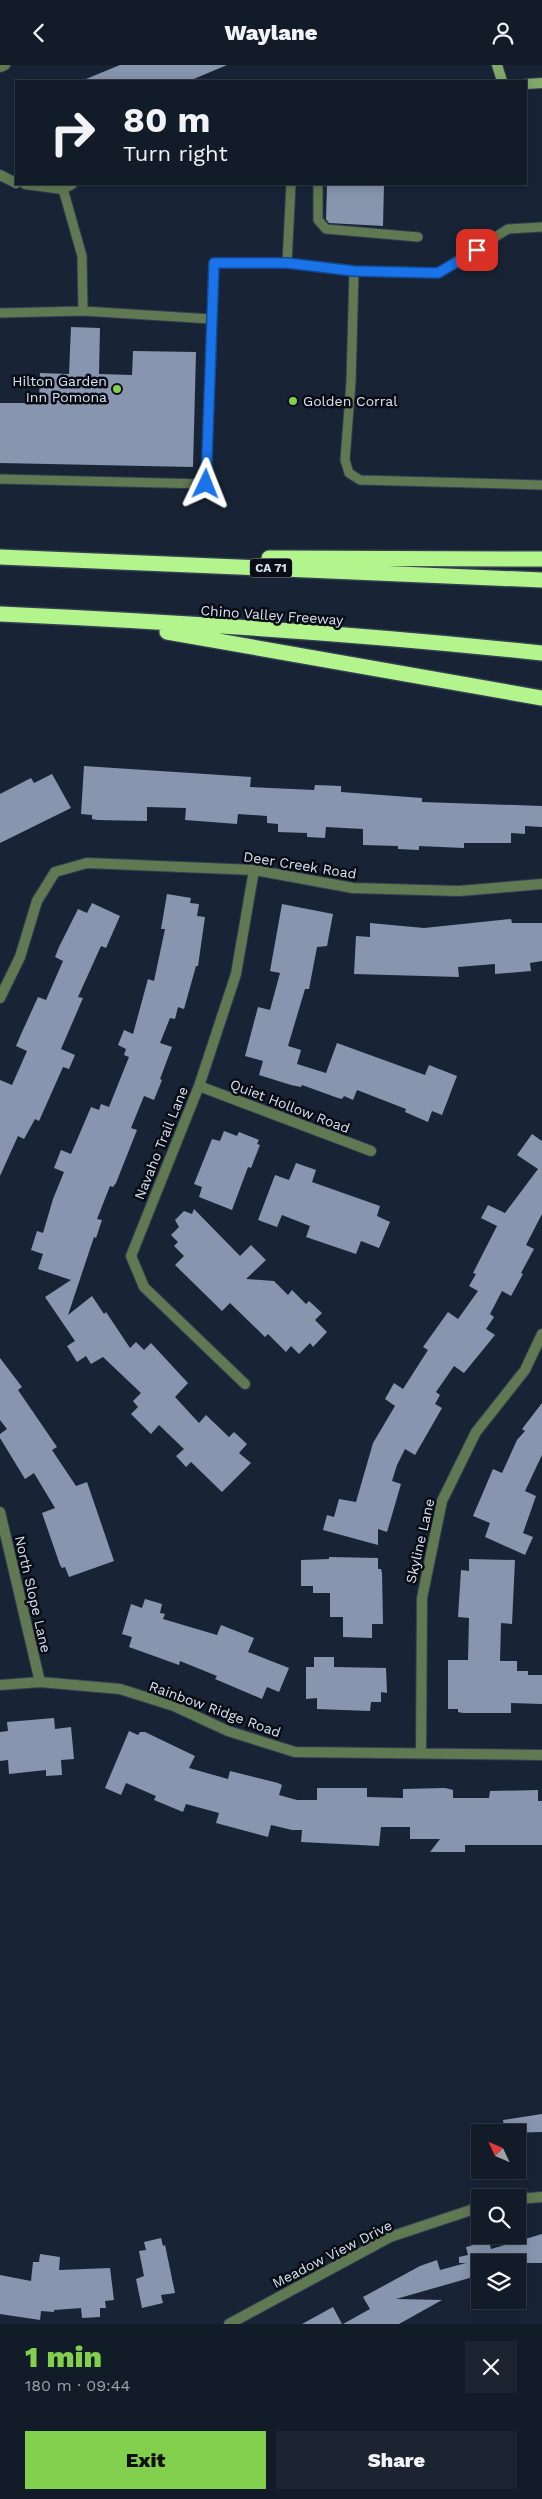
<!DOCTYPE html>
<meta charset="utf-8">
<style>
:root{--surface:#121b28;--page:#1b2430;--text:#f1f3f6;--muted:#9ca1a8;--line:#313945;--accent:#83d04f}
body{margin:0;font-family:"Work Sans",sans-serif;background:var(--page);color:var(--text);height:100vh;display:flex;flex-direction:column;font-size:19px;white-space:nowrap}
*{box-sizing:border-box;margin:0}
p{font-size:16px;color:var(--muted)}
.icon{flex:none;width:28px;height:28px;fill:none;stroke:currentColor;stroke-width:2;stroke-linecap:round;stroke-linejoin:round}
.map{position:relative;height:2259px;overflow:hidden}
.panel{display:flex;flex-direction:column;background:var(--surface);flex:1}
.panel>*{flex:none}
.top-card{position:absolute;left:15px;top:15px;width:512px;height:105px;border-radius:0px;box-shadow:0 2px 12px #0003,0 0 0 1px var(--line);background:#121b28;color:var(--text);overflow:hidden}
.needle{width:32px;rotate:314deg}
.fabs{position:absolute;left:471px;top:2059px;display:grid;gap:10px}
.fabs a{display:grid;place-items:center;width:55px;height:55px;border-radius:0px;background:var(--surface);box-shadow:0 2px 12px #0003,0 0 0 1px var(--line);font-size:25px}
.pin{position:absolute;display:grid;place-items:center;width:42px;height:42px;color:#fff;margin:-21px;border-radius:10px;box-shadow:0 2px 8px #0006}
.me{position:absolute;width:55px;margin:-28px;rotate:2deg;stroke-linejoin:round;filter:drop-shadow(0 0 4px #0008)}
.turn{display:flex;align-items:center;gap:18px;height:105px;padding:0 25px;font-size:22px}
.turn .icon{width:65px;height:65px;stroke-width:2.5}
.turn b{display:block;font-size:35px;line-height:42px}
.round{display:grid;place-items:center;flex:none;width:52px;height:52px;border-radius:0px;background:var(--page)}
.overview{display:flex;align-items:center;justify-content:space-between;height:85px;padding:0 25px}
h1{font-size:30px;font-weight:800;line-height:38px;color:var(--accent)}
.button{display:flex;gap:10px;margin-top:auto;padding:10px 25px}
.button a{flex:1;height:58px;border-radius:0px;background:var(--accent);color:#111;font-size:20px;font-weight:800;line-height:58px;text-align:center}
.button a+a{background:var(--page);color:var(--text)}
header{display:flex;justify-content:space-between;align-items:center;height:65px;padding:0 25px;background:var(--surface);font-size:22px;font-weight:800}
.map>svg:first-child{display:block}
.building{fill:#8796ae}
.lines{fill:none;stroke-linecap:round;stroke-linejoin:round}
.lane-casing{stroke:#333e50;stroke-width:11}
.street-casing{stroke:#333e50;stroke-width:12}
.secondary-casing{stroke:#333e50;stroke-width:12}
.highway-casing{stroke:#333e50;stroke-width:18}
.lane{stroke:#607952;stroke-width:9}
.street{stroke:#607952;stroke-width:10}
.secondary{stroke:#81ab6a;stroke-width:10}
.highway{stroke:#b3f48d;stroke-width:15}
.route-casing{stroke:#114b97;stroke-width:12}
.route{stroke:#1a73e8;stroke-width:9}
.poi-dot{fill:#83d04f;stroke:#080d15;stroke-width:2}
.labels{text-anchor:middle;stroke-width:5;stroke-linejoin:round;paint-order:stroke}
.shield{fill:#080d15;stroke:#9aa1ad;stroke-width:1}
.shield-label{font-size:12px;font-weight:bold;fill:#d9e1ee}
.poi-label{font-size:14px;fill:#d9e1ee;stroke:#080d15;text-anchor:end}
.street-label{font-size:14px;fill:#d9e1ee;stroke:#080d15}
</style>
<header><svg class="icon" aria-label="back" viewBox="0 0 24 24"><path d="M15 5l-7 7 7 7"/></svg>Waylane<svg class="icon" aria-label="person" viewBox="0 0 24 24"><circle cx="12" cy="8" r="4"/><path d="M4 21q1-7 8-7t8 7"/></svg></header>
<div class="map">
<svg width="542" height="2259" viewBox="0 0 542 2259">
<rect width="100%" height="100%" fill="#182436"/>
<path class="building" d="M120 0H227L189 16H81Z
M327 119H384L383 161 329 158 326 154Z
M71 262 100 263 99 309 132 310 133 286 196 287 193 402 0 398V338H39L40 308 69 309Z
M84 701 251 712 250 722 314 725 315 720 341 721V727L422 733V737L542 741V762L525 761V769L511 768V778H464V783L419 781V785L398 784V781L363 780V764L326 762 325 773 307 772V768L278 767V759L267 758V751L238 749 237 759 185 755 186 743 147 742V756L97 755 92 754V750L81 749Z
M52 709 71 743 0 778V729L31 713 34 718Z
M167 829 191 833 190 838 199 839 197 851 205 852 198 901H196L184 944 178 942 175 954 170 953 160 978 172 982 160 1014 162 1015 154 1035 144 1031 131 1063 137 1065 116 1118 113 1122 110 1121 97 1154 102 1155 96 1173 94 1172 68 1250 92 1231 104 1249 106 1247 130 1283 136 1277 144 1285 151 1278 188 1318 175 1332 199 1358 206 1350 229 1372 234 1367 247 1379 239 1388 251 1398 222 1427 191 1397 186 1402 176 1391 184 1384 159 1360 151 1369 131 1349 138 1342 133 1336 141 1328 103 1292 91 1299 86 1291 77 1297 67 1281 75 1276 45 1232 71 1215 38 1204 43 1189 31 1185 37 1166 43 1168 53 1134 64 1107 54 1103 61 1085 71 1089 91 1042 99 1045 101 1039 109 1042 129 992 124 990 126 984 118 980 124 965 133 969 148 914 154 916 165 864H161Z
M92 838 120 851 106 883 101 881 78 932 83 933 61 984 75 990 69 1004 63 1002 39 1056 35 1054 24 1074 18 1071 0 1111V1015L12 1020 27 986 16 981 22 967 38 932 46 935 63 896 55 892 59 882 78 844 87 848Z
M282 839 333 849 327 881 317 882 309 924H305L288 981 301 985 297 999 326 1008 337 978 425 1010 429 1000 457 1011 442 1050 432 1046 428 1057 405 1047 406 1044 357 1025 353 1035 344 1031 342 1034 338 1033 302 1020 301 1022 291 1020 259 1010 263 996 245 991 258 942 270 945 280 908 270 906Z
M511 854 512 858H542V896L530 898 531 906 495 909V899L458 902 459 912 354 909 356 871 370 872V858L424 863Z
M224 1066 237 1071 239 1067 259 1075 257 1079 260 1080 251 1103 248 1102 232 1145 199 1132 202 1122 194 1119 212 1074 220 1076Z
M532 1069 542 1076V1149L526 1180 534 1184 521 1208 523 1209 511 1231 502 1226 490 1249 494 1252 486 1264 495 1270 464 1308 454 1301 436 1327 440 1330 435 1339 442 1343 415 1390 405 1384 397 1400 392 1416 401 1419 387 1467 378 1464V1480L323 1465 327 1450 334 1452 339 1434 356 1437 373 1378 395 1341 385 1334 394 1318 403 1324 428 1285 423 1282 448 1247 458 1254 478 1226 469 1221 476 1209 473 1208 497 1161 481 1153 488 1140 505 1148 538 1104 517 1090Z
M296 1098 316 1105 312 1117 380 1141 377 1151 390 1157 379 1183 361 1176 356 1189 306 1172 310 1161 282 1150 277 1162 258 1155 275 1110 289 1115Z
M194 1144 240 1191 251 1180 266 1195 246 1214 274 1216 288 1230 292 1225 306 1239 309 1236 322 1248 315 1255 327 1267 313 1282 310 1278 299 1289 291 1281 286 1287 268 1269 265 1272 230 1238 222 1246 175 1200 184 1191 174 1181 178 1177 171 1170 179 1162 175 1155 184 1146 192 1149Z
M0 1293 22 1322 18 1325 57 1382 52 1385 76 1421 87 1417 114 1496 69 1512 65 1502 62 1503 60 1500 42 1448 55 1443 34 1408 25 1414 0 1373V1369L7 1364 0 1355Z
M542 1338V1390L525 1426 536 1431 523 1468 533 1472 525 1490 485 1472 490 1458 473 1451 493 1404 502 1408 517 1375 525 1366 522 1364Z
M329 1492 378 1493V1504H381L382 1508 383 1559H372V1573L343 1572V1552H330V1528H313V1521H301V1495L329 1494Z
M469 1494 515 1495 512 1559 501 1558 500 1596H517V1606H528V1610H542V1639L511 1638V1648H463L458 1647V1644H448V1595H468L469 1553 458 1552 461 1505 469 1506Z
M145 1534 162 1539 160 1548 165 1549 163 1554 217 1570 221 1560 254 1573 248 1587 289 1603 279 1627 267 1622 262 1634 215 1614 217 1611 180 1596 179 1600 129 1582 132 1572 122 1569 131 1539 142 1543Z
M314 1592H334V1602L386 1603 387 1628 381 1627V1637H371L370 1646 317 1644V1633L306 1634V1602H314Z
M54 1653 55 1664 71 1662 74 1694 61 1695 62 1710 46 1711V1705L9 1709 8 1695 0 1696V1667L8 1666 7 1657Z
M129 1666 138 1670 140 1667H145L195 1691 189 1703 228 1714 230 1706 278 1718 282 1720 279 1730 297 1735H317V1723H367V1732L403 1733V1724L445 1723 453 1725V1733H489L490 1726 538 1725V1736H542V1780H465V1787H430L440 1774H410V1762H381L379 1781 301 1777 302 1765H292L271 1760 268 1772 216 1758 219 1748 186 1739 183 1747 154 1735 156 1731 126 1718 121 1730 105 1723Z
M542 2049V2067L505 2068 503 2055Z
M542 2169V2198H480V2210L396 2234 442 2235 399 2259H343L370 2244 363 2232 420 2201 437 2195 440 2205 466 2198H459V2192L468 2190 466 2182 489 2176 491 2184Z
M161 2173 163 2181 165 2180 175 2228 161 2230 163 2238 142 2243 136 2214 144 2211 139 2186 146 2185 144 2177Z
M40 2189 60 2192 59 2205 110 2203 114 2235 105 2236 106 2243H100V2252L82 2253 81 2243 54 2245V2247L41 2246 40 2255 0 2249V2210L31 2216 33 2197H39Z
M333 2242 342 2259H302Z"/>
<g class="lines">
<defs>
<path id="lane" d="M291 119 287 198 354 206 438 208 508 164 542 162
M318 119V155L326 164 418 172
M354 206 351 317 345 395 349 408 360 415 542 420
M83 246 211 254
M0 248 83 246 82 191 63 124
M0 414 206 419 214 198H287"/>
<path id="street" d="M0 2 5 0
M0 110 16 118
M25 119 63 124 72 119
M0 933 20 892 37 836 55 807 87 798 254 805 353 823 459 826 542 819
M199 1021 371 1086
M245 1319 144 1222 131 1191 199 1021 236 909 254 805
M0 1447 40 1617
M0 1620 40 1617 120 1624 174 1641 228 1666 295 1687 542 1690
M421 1688 422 1533 442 1436 476 1367 525 1305 542 1269
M518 2134 542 2132
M229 2259 390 2172 480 2142"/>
<path id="secondary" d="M497 0 502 16
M526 19 542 18"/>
<path id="highway" d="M0 492 542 515
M269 493 542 494
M0 549C181 557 362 569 542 588
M167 567 542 633"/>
</defs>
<use href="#lane" class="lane-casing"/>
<use href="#street" class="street-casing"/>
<use href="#secondary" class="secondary-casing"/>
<use href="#highway" class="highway-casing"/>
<use href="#lane" class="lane"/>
<use href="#street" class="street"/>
<use href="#secondary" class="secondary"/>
<use href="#highway" class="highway"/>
</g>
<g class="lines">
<defs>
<path id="route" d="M206 419 214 198H287L354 206 438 208 477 185"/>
</defs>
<use href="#route" class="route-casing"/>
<use href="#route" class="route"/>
</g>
<g class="poi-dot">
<circle cx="117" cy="324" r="5"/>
<circle cx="293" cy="336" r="5"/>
</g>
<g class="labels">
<rect class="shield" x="250" y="493.5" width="42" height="19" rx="4"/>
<g class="shield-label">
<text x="271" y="507">CA 71</text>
</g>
<g class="poi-label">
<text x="107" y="321">Hilton Garden<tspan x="107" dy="16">Inn Pomona</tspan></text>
<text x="303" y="341" text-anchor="start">Golden Corral</text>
</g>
<g class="street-label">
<text transform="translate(272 550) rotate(4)" y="5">Chino Valley Freeway</text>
<text transform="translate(300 800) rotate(9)" y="5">Deer Creek Road</text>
<text transform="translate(290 1041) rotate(21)" y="5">Quiet Hollow Road</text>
<text transform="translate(161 1078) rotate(-68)" y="5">Navaho Trail Lane</text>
<text transform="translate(420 1476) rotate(-77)" y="5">Skyline Lane</text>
<text transform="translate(33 1529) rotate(77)" y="5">North Slope Lane</text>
<text transform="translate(215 1644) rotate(20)" y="5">Rainbow Ridge Road</text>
<text transform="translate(332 2189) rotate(-27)" y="5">Meadow View Drive</text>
</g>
</g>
</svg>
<div class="fabs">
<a><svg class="needle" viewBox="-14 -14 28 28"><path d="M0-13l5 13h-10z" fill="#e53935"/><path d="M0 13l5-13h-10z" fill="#9ca1a8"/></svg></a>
<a><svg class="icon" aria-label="search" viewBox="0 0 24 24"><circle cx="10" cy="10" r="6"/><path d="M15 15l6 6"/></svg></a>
<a><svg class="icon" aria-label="layers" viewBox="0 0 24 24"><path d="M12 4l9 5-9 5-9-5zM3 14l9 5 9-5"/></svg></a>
</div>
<div class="pin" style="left:477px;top:185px;background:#d93025"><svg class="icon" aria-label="arrive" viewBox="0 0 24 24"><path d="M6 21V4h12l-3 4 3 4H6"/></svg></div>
<svg class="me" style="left:206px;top:419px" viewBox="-20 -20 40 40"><path d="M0-17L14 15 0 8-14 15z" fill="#1a73e8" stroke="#fff" stroke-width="4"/></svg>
<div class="top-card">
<div class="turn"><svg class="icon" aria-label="right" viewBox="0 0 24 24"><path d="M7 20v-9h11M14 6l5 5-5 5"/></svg><div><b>80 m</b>Turn right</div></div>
</div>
</div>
<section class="panel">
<div class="overview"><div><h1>1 min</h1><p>180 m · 09:44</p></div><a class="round"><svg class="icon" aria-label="close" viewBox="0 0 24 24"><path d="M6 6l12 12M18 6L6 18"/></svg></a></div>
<div class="button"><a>Exit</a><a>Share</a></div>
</section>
